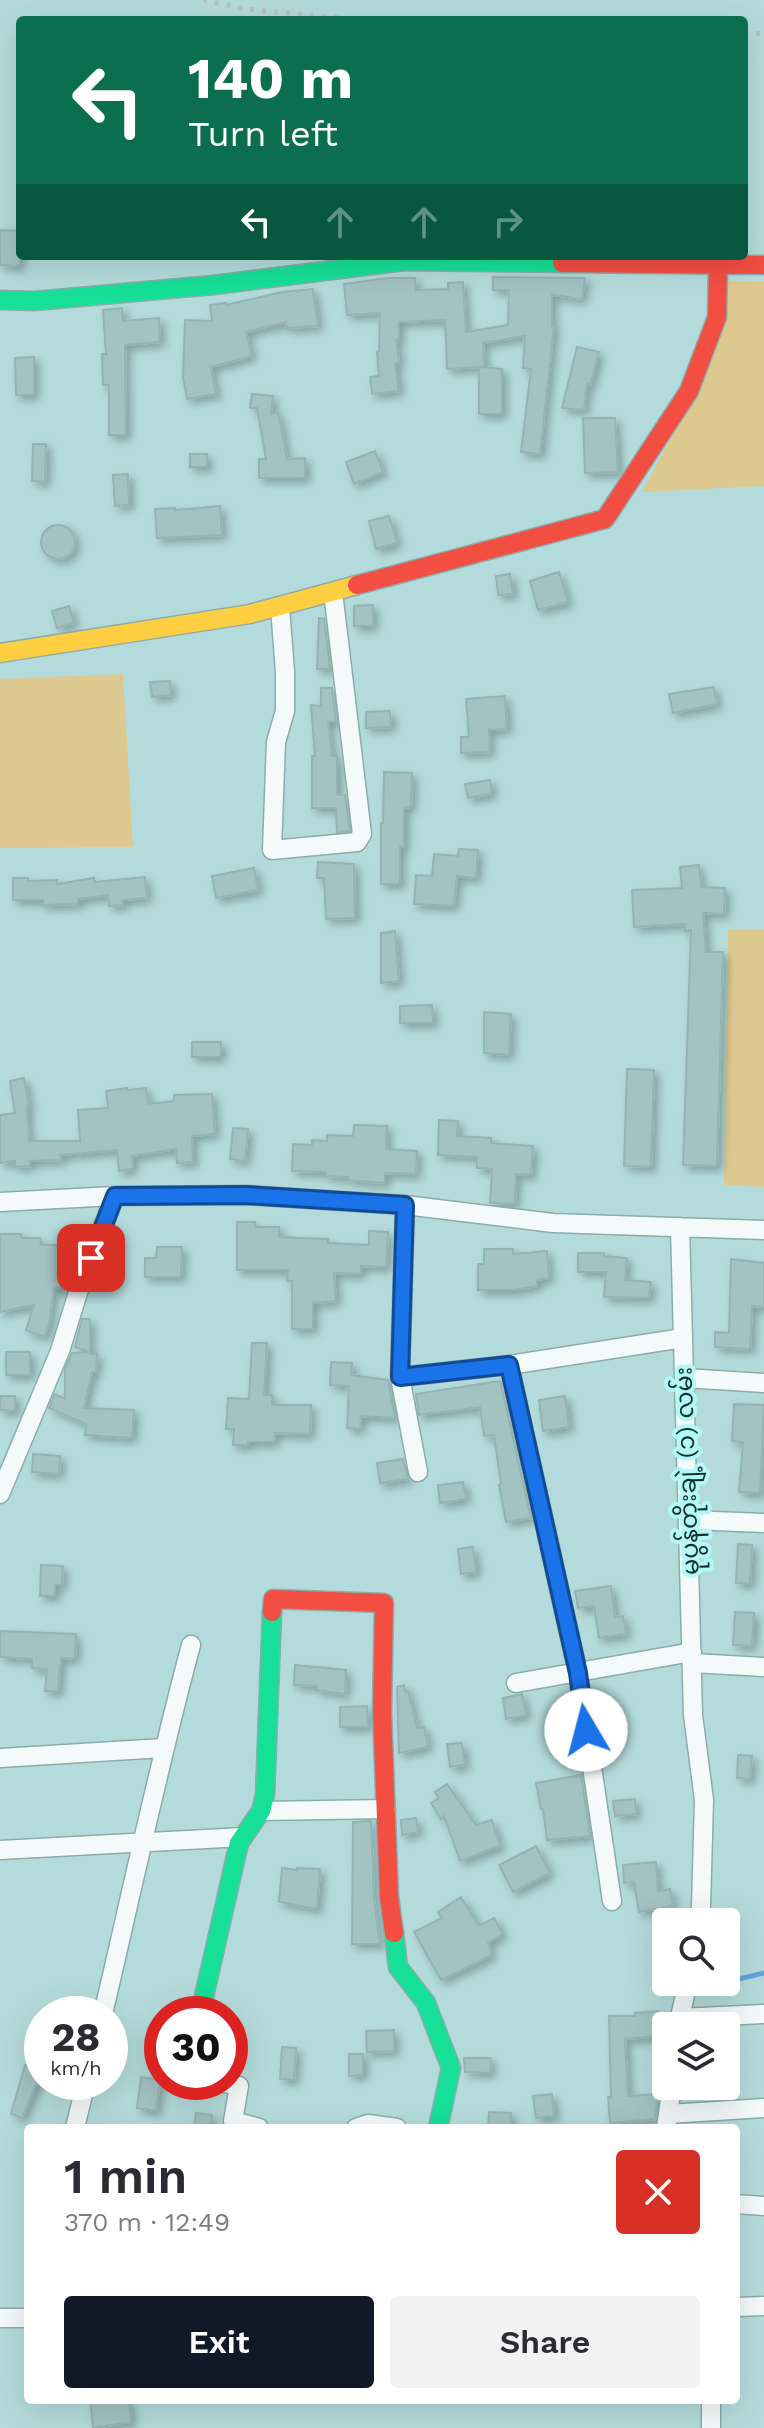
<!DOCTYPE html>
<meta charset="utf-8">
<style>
:root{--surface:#fff;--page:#f2f2f3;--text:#2b2b33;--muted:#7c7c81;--accent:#111827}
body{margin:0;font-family:"Work Sans","Noto Sans Myanmar",sans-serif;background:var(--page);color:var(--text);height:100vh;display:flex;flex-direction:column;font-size:30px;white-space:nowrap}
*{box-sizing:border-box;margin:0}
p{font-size:26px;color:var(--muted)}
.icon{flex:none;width:44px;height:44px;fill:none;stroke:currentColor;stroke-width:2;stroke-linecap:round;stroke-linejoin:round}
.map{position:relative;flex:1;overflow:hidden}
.sheet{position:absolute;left:24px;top:2124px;width:716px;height:280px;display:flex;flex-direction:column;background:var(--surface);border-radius:8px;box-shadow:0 8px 32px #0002}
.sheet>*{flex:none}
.top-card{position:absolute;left:16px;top:16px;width:732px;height:244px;border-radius:8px;box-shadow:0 8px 32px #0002;background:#0b6e4f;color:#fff;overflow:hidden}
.tools{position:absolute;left:652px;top:1908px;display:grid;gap:16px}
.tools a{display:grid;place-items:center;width:88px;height:88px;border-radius:8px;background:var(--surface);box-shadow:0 8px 32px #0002;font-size:40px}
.speed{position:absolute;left:24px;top:1996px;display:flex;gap:16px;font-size:40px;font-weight:700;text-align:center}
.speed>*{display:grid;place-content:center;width:104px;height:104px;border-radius:50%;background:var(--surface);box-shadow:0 8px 32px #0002;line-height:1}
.speed small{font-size:20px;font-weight:400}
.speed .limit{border:12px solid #d22;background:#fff;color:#111}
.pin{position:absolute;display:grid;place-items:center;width:68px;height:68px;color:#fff;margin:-34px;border-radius:16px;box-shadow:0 4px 12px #0006}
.me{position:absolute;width:88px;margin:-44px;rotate:352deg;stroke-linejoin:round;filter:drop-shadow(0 0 6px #0008)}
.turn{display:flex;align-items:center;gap:28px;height:168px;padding:0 40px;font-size:36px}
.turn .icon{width:104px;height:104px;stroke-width:2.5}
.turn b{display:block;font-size:56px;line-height:68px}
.lanes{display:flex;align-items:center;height:76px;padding:0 40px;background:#0003;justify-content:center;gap:40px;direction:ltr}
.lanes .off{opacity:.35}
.round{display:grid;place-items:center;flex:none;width:84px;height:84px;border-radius:8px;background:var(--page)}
.headline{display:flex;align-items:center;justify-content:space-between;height:136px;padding:0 40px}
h1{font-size:48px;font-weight:600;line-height:60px}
.cta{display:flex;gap:16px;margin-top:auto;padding:16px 40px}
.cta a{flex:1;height:92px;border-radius:8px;background:var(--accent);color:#fff;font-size:32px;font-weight:600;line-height:92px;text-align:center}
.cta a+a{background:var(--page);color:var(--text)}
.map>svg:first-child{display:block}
.green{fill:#ddc990}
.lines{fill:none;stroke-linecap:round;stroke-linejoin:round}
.stream{stroke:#66a3de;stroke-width:5}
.building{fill:#a3c2c2;stroke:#94b3b2;stroke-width:2;filter:url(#shadow)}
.street-casing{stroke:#8cabab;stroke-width:21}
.fast-casing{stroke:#8cabab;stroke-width:21}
.slow-casing{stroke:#8cabab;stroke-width:21}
.jam-casing{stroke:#8cabab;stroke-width:21}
.street{stroke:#f4fafa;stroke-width:18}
.fast{stroke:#16e098;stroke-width:18}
.slow{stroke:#ffcf43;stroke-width:18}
.jam{stroke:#f24e42;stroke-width:18}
.rail{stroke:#b6c1c1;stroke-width:5;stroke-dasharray:4 8;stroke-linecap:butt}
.route-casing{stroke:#114b97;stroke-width:20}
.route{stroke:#1a73e8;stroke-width:14}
.labels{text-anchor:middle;stroke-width:8;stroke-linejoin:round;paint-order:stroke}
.street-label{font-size:24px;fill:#133030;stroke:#b1f8f7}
</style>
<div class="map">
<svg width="764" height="2428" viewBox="0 0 764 2428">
<defs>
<filter id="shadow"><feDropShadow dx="4.5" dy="4.5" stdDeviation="4" flood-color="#0004"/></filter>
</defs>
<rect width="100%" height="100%" fill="#b4dbdb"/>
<path class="green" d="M724 281 764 282V486L642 492 693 397Z
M123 674 133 847 0 848V679Z
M764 929V1187L724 1185 728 930Z"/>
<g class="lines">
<path class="stream" d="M714 1985 764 1973"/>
</g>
<path class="building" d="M0 230 20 231V266L0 265Z
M493 277 585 278 582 299 552 295V326H554L540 454 521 452 531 369 523 368 525 336 483 343 484 367H479L502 369V414H479V367L447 369 445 320 399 322V340H396L399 363H395L399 391 372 394 370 377 379 376 377 352 379 351 380 313 347 315 344 284 387 278H415L416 290 448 289V283L463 282 466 332 508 325 509 290H493Z
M313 289 318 326 287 328 286 322 246 332 252 356 211 367 216 394 187 399 183 378 185 320 212 321 210 305 226 303V305L282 292Z
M122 308 123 321 159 318 160 342 125 345 126 435H109V385H103L102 354H106L103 310Z
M577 347 599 352 590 385 587 384 584 410 562 408Z
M34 357V395H16L15 358Z
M252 394 273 396 271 414 278 412 287 459 305 458V478H259V459H266L257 408H250Z
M583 418H615L618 472 585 473Z
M33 444H46L45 482 32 481Z
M375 451 383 472 354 484 346 462Z
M190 454H207V467H190Z
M128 474 129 505 115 506 113 475Z
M220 506 222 535 157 538 155 509 175 508V510Z
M389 516 397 543 376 549 369 521Z
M41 542a17 17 0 1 1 34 0a17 17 0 1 1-34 0Z
M559 572 568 602 538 610 530 581Z
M510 574 513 594 498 595 496 576Z
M373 605V626H354V606Z
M69 606 74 623 57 628 52 611Z
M319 618 324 619 330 669H317Z
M170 681 171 695 152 697 150 682Z
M714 687 717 704 673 713 669 694Z
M321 688H332L336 722H328L332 756H337V794L345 795 350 831 337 832 336 808H312V756H315L311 705 321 706Z
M505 696 507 729 489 730 490 752 461 753V737H469L466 699Z
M390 711 391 727 366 728V712Z
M384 772 412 773 411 807 404 808V847H400V884H381V823H383Z
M490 780 492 794 468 798 465 784Z
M459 849 478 850 476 878 457 876 454 906 414 904 416 875 432 876 434 854 458 856Z
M318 862 354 864 355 918 326 919 324 878H317Z
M699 865 701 887 725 888 724 914 703 913 706 952H723L717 1166 683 1165 691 930 685 931 684 924 634 927 632 890 682 888 680 867Z
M254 868 258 890 216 898 212 876Z
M145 877 147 898 123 900V905L109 906 108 895 78 899V904L43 905V900H13V878H28V881L57 880V884L94 878 95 882Z
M395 931 399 981 381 983V933Z
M432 1005 433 1023H400V1006Z
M484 1012 511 1014 509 1055 484 1053Z
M192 1042H221V1057H192Z
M627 1069 654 1070 651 1167 624 1166Z
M24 1078 29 1106H27L29 1141H80L78 1110 108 1108 106 1091 127 1088V1090L146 1088 148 1104 174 1101V1095L212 1094 215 1134 192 1136 193 1162 177 1163 176 1149 132 1156 133 1169 119 1171 117 1150 60 1155 61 1160 30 1161V1166L15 1167V1161L0 1163V1115L15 1113 10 1081Z
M439 1120 458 1121 457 1136 491 1138V1143L533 1146 531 1175 516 1174 515 1204 490 1203 492 1169 477 1168V1157L438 1155Z
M354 1125 387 1126 386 1149 417 1151 416 1174 385 1173V1183L348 1180V1177L326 1176V1172L292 1171 293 1144 312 1145V1140L327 1141V1135L353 1136Z
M233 1128 248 1129 245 1161 230 1159Z
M237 1222H255V1227H279V1237L328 1239V1243L369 1245V1231L388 1232 386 1267 361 1266V1274L334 1273 336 1301 313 1303V1329H292V1281H287L288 1270H237Z
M0 1234H21L22 1238H40L41 1245H58L59 1270 67 1271 61 1288H54L49 1324 44 1337 26 1330 34 1305 0 1312Z
M157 1247H182L181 1277H145V1258H156Z
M484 1249H513V1254L547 1251 549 1278 537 1280V1286L513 1290H478V1264H484Z
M578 1253H604V1256L627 1258 625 1280 651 1282 649 1298 604 1297 606 1272H578Z
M731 1259 764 1263V1307L752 1306 750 1349 715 1347V1332L729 1333Z
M82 1319H90V1354H97L96 1372H92L84 1408 134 1410 132 1438 85 1435 86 1424 49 1408 55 1394 65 1399V1369L72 1353 89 1352 75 1347Z
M252 1343H267L264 1395H272V1405H311L310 1434 275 1433 274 1442H248V1445H233L234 1429H226L228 1398 249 1399Z
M6 1352H30V1375H6Z
M331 1362 352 1363 351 1375 388 1380 395 1418 361 1416 360 1429 347 1428 349 1386 330 1385Z
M500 1381 531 1518 506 1522 499 1485 501 1484 494 1435 484 1436 480 1407 419 1415 416 1394Z
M0 1396H15V1411L0 1410Z
M565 1396 569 1427 543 1431 539 1400Z
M734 1404 764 1405 760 1493 739 1492 743 1442 732 1441Z
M33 1454 60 1456 59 1474 32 1472Z
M403 1459 408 1479 380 1483 377 1463Z
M463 1482 466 1499 440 1503 438 1485Z
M738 1544 752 1545 750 1584 736 1583Z
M473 1547 476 1572 461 1574 458 1549Z
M41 1565 63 1566 62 1585H55V1596H40Z
M611 1586 615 1617 623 1616 626 1634 599 1638 594 1606 578 1608 575 1591Z
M735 1612 754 1613 752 1646 733 1645Z
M0 1631 76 1634 75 1659 61 1658 58 1692 45 1691 47 1669 32 1668V1659L0 1657Z
M295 1665 346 1670 345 1694 317 1690V1686L294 1685Z
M404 1685 405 1692 408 1691 417 1728 424 1727 428 1747 399 1753 397 1687Z
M522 1694 526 1715 506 1719 503 1698Z
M367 1706 368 1727H340V1707Z
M571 1710 575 1732 551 1735 548 1713Z
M462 1743 465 1765 450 1767 447 1744Z
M738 1755 752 1756 750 1779 737 1778Z
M581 1775 590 1836 547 1840 543 1809H541L536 1783Z
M447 1784 476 1825 492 1820 500 1846 460 1861 444 1816 441 1819 431 1803 439 1798 435 1792Z
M635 1799 636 1814 615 1816 613 1801Z
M416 1818 418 1832 402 1835 401 1820Z
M371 1821 374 1898 380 1944H352L353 1822Z
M536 1846 550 1873 513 1892 499 1865Z
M656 1862 658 1891 670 1889 673 1906 639 1912 634 1882 624 1883 623 1865Z
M282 1868 297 1870V1868L320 1869 317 1909 279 1902Z
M461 1897 479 1926 494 1918 503 1934 488 1943 492 1955 441 1980 414 1932 442 1918 438 1912Z
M658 2011 660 2036 625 2039 628 2096 658 2094 655 2119 610 2123 608 2097H611L609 2016H635V2013Z
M394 2030V2051L367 2052 366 2031Z
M282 2047 296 2048 294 2080 280 2079Z
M349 2054H363V2075L349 2076Z
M464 2058H491L490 2073 465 2072Z
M25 2065 42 2071 22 2118 11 2114Z
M141 2077 160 2080 156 2111 137 2108Z
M552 2094 554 2116 536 2118 533 2096Z
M489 2112 511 2113 510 2128H488Z
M196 2113 212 2115 210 2128H194Z
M90 2400H129L131 2422 93 2428Z"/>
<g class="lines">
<defs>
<path id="street" d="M280 607 285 672V711L276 742 272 850 357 842 362 834 333 592
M0 1202 115 1196 246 1195 405 1205 553 1223 764 1230
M405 1205 400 1377 418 1472
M680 1227 693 1715 704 1800 701 1906 699 1922
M400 1377 509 1365
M685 1378 764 1383
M0 1494 60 1351 80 1286 115 1196
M689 1520 764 1523
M692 1663 764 1667
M516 1683 692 1652
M0 1758 163 1748
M261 1811 386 1809
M0 1850 243 1837
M612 1901 578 1673 509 1365 683 1338
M103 2014C132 1891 158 1767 191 1645
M679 2018 764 2014
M678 2026 688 1982
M220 2082 239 2086 233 2121 259 2128
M668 2114 764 2108
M75 2128 86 2082
M356 2128 368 2124 397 2128
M666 2128 672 2086
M736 2204 764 2206
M736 2307 764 2306
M0 2318H28
M711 2400V2428"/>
<path id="fast" d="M0 300 34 301 214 285 404 261 562 263
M394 1933 398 1967 426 2003 451 2068 438 2128
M200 2014 239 1843 261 1811 265 1795 272 1612"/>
<path id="slow" d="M0 653 250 614 357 585"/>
<path id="jam" d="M562 263 764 265
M357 585 605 519 689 391 717 317 718 263
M272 1612 273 1599 384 1603 382 1712 389 1897 394 1933"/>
</defs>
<use href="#street" class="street-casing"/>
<use href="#fast" class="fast-casing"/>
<use href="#slow" class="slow-casing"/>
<use href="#jam" class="jam-casing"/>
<use href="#street" class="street"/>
<use href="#fast" class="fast"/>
<use href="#slow" class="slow"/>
<use href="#jam" class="jam"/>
<path class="rail" d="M203 0 245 9 362 20
M744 33 764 34"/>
</g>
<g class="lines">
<defs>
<path id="route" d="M91 1258 115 1196 246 1195 405 1205 400 1377 509 1365 578 1673 586 1730"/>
</defs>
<use href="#route" class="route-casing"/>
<use href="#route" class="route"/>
</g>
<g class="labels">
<g class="street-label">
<text transform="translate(687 1471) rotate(-92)" y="8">မုပွန်တိုးချဲ့ (၁) လမ်း</text>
</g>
</g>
</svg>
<div class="tools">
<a><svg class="icon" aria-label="search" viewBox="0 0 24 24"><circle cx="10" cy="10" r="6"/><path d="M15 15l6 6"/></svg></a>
<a><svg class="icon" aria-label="layers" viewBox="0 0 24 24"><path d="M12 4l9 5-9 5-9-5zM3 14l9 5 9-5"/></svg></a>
</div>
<div class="speed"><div>28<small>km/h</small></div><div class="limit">30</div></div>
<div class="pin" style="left:91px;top:1258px;background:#d93025"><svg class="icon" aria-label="arrive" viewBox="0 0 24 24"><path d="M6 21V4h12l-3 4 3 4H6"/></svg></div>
<svg class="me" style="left:586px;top:1730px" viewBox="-20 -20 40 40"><circle r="19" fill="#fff"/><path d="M0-13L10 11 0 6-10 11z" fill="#1a73e8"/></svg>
<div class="top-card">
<div class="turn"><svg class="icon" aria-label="left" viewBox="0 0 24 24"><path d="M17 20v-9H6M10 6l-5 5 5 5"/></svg><div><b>140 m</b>Turn left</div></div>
<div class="lanes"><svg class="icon" aria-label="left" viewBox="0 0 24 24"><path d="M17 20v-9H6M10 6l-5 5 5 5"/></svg><svg class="icon off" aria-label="ahead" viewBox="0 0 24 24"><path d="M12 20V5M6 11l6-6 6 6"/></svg><svg class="icon off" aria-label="ahead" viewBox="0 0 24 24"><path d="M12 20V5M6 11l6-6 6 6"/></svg><svg class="icon off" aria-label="right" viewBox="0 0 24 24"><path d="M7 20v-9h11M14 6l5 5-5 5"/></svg></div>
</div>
<section class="sheet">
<div class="headline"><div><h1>1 min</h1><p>370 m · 12:49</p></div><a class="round" style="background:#d93025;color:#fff"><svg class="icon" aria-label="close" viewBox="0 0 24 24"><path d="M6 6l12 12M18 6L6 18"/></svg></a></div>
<div class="cta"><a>Exit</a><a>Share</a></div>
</section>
</div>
